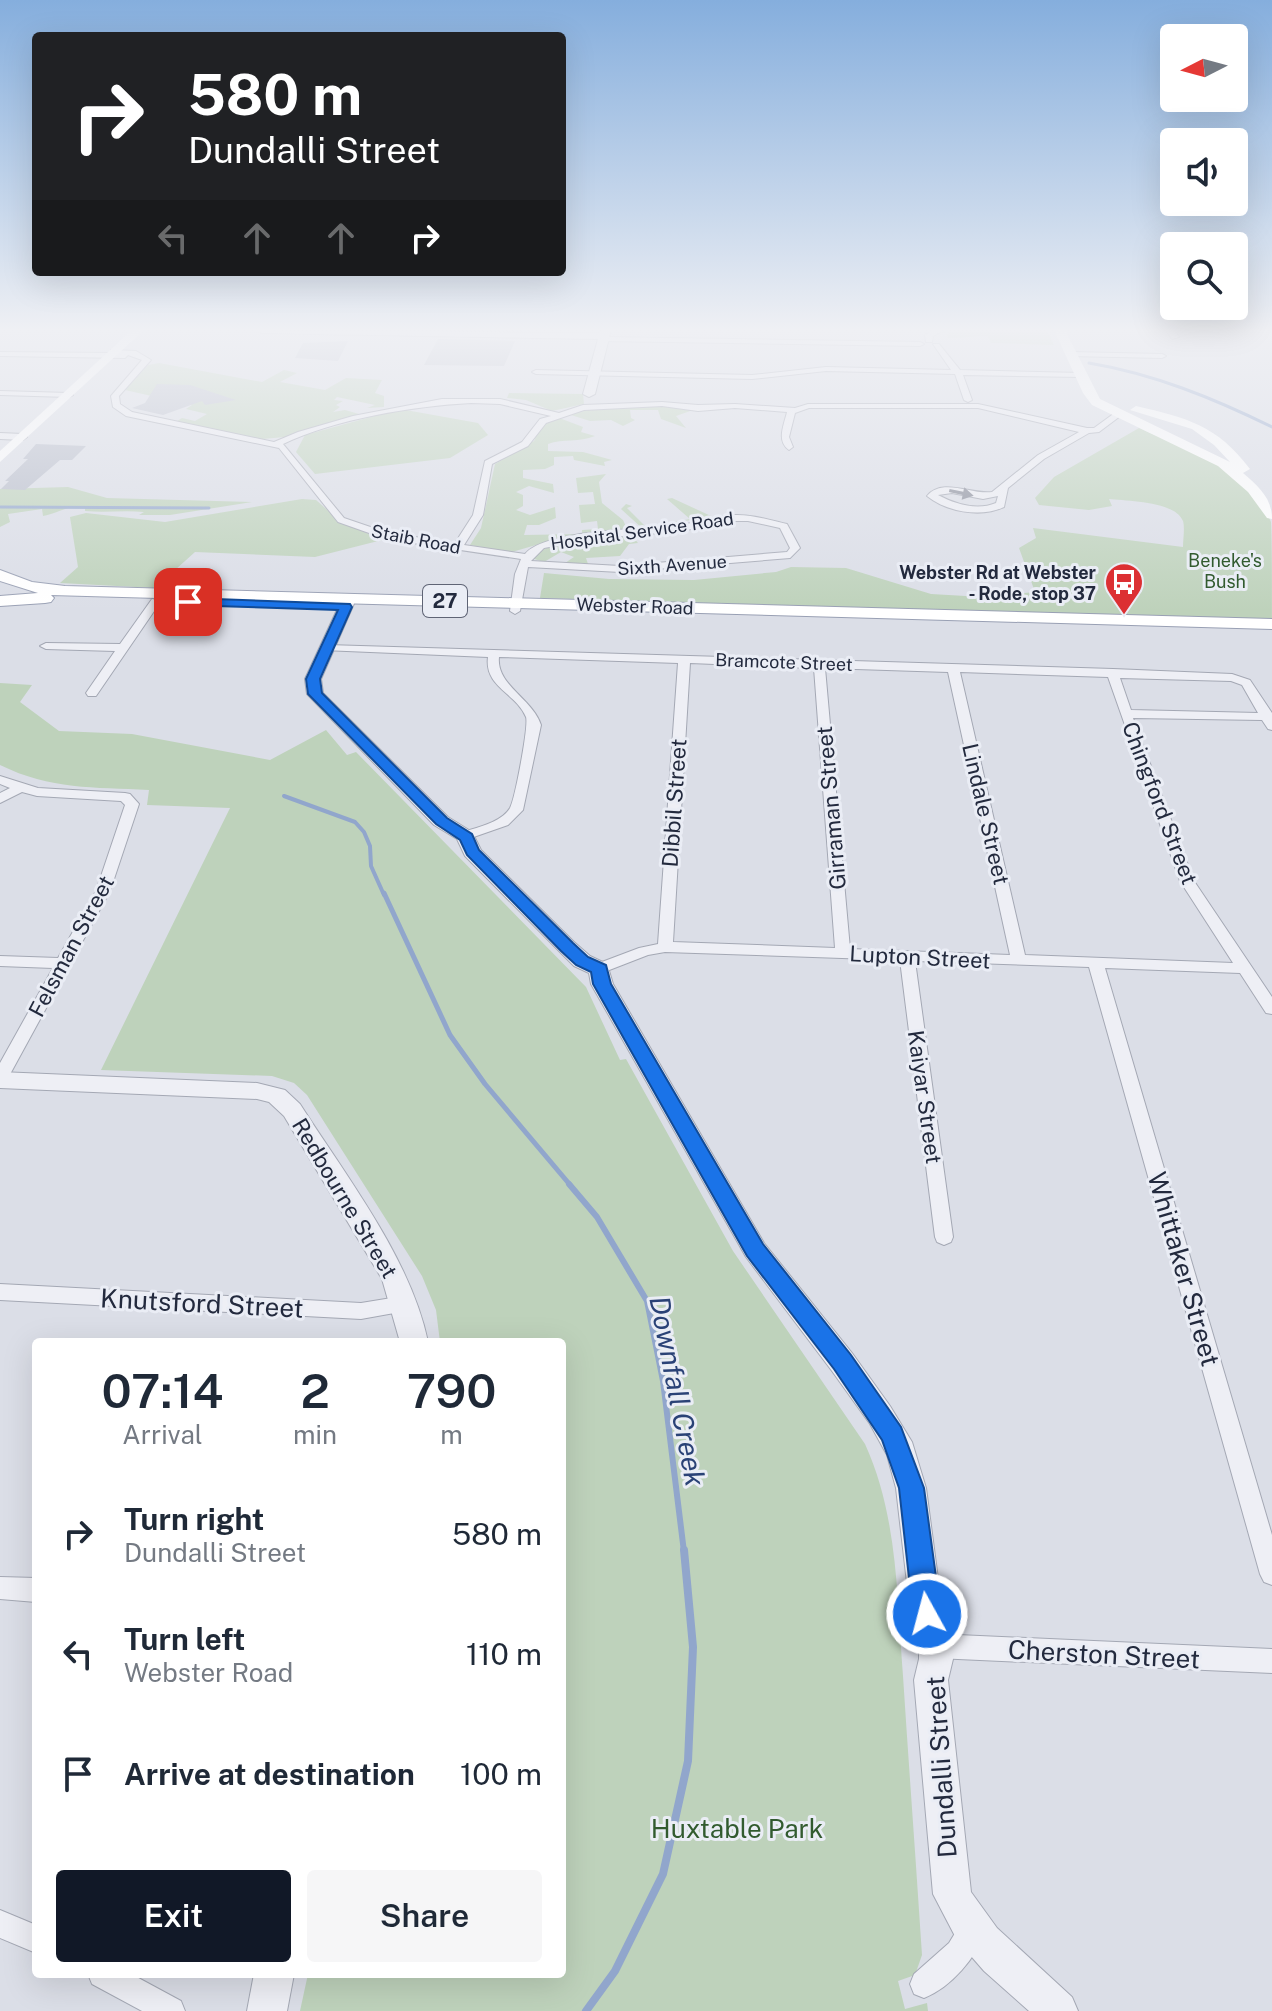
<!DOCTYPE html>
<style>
:root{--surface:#fff;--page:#f6f6f7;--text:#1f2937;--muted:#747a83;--accent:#111827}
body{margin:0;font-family:"Public Sans",sans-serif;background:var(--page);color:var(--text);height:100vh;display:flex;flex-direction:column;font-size:30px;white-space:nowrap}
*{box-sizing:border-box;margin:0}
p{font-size:26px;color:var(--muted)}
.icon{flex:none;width:44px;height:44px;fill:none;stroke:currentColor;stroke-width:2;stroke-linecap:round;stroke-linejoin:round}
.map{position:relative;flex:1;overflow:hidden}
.drawer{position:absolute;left:32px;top:1338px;width:534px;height:640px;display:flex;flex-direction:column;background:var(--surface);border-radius:8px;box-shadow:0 8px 32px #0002}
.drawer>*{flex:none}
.banner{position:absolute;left:32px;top:32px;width:534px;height:244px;border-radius:8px;box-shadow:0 8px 32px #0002;background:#202124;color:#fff;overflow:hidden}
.needle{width:52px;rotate:264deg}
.fabs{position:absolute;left:1160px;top:24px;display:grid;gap:16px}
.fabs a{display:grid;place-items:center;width:88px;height:88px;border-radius:8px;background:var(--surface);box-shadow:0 8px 32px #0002;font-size:40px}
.pin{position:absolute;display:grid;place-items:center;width:68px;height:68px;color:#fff;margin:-34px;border-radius:16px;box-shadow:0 4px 12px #0006}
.me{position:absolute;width:88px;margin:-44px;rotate:353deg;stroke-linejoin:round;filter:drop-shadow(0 0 6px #0008)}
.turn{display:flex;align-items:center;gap:28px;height:168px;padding:0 24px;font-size:36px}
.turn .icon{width:104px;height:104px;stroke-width:2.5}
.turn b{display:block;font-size:56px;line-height:68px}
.lanes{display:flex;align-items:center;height:76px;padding:0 24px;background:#0003;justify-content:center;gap:40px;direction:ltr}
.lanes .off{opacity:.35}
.eta{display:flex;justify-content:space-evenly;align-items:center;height:136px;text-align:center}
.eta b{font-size:48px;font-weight:600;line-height:56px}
.action{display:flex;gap:16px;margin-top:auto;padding:16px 24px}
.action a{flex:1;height:92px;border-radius:8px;background:var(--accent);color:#fff;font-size:32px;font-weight:600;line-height:92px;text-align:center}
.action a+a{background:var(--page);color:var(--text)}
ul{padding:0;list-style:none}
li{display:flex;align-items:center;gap:24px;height:120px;padding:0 24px}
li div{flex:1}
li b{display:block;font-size:30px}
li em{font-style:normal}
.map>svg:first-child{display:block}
.green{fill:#bed2bb}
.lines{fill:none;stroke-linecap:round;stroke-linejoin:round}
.stream-far4{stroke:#91a6cc;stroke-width:3}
.stream-far3{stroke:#91a6cc;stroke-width:4}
.stream-far2{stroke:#91a6cc;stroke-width:5}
.stream-far1{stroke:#91a6cc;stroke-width:6}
.stream{stroke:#91a6cc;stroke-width:8}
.building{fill:#b7bcca}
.minor-casing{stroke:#a4a8b4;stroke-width:2}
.tertiary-casing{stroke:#a4a8b4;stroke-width:2}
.primary-casing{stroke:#99a0b4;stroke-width:2}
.minor{fill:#eeeff5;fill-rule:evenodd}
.tertiary{fill:#eeeff5;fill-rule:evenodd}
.secondary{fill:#fff;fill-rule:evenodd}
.primary{fill:#fff;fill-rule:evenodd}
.oneway{fill:#888c9a}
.route{fill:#1a73e8;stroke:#114b97;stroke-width:2}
.labels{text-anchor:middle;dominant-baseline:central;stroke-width:6;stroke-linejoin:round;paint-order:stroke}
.far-street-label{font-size:18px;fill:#232a3e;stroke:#eaedf5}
.far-park-label{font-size:18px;fill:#325b2f;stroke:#eaedf5}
.far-poi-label{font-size:18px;font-weight:bold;fill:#232a3e;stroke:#eaedf5;text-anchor:end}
.shield{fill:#eaedf5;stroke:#5f6475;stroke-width:2}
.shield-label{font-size:20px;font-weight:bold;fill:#232a3e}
.street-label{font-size:22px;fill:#232a3e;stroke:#eaedf5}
.near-street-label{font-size:26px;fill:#232a3e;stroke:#eaedf5}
.near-park-label{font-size:26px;fill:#325b2f;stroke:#eaedf5}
.near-water-label{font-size:28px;font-style:italic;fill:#2a4276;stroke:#eaedf5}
</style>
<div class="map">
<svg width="1272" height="2011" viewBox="0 0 1272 2011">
<rect width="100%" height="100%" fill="#dbdee7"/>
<g class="green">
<polygon points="956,330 1042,330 1047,331 1054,345 991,343 988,336 948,338 947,334"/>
<polygon points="159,363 262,382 284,370 297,373 280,382 325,390 346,378 382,380 375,393 384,396 384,407 367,408 375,405 337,397 334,400 343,401 336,405 340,407 333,412 345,410 359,414 285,437 262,439 174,423 182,418 195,421 207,414 186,409 192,405 125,390 148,365"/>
<polygon points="509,393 583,394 584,404 552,411 526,400 507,398"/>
<polygon points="662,406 693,410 676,416 686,428 661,419 658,410 630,410 631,418 635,420 623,426 611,420 590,421 571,415 574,412 604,407"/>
<polygon points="400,409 478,423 488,435 450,458 315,474 296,452 305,435"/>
<path d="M553,419H562L583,427L581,432L595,436C579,443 563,438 548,444V451L583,452L612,460L604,462L605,466L574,460L573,456L554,457V465L545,469L523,470V478L553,484L554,493L529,486L516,492L523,495V506L516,510L530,515L555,507L556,518L539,525H527L524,535L582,534V530L598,529L597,521L581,523L579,505L595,504L593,492L578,493L576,478L606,474L599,482L602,503L623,520L628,531L560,538L512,552L470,545L481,528L495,464L534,441L539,429Z"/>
<path d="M1139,428C1186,449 1249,470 1271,522C1272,536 1272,600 1272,620L540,598L544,573L609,579L694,580L776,572L791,567L846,568L931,594L983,597L1035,592L1019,548L1036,538L1033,528L1183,547C1183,539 1185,528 1183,521C1175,501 1127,501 1109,499L1112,506L1089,510L1039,505L1035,498L1054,477Z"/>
<path d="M68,487L107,498L252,502L170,515H139L144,512C123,510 106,513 85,511V506C68,505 59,513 43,516L42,509L8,514L10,522L0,527V555V489Z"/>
<polygon points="672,498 711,516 643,529 621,509 626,504 632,506 627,508 646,527 690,519 667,499"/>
<polygon points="302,499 316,500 340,521 382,540 315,557 195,552 155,588 60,583 78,567 70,517 86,513 165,522"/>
<path d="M632,536L638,543L629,544L620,556L586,558L589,567L562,565L574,557L561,552L544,562L531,558C556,536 600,538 632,536Z"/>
<path d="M0,683L32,685L20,702L59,731L132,734L270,760L326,730L347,755L356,752L586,987L620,1060L626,1059L733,1251L865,1444C898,1516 897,1598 903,1676C909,1769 916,1862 922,1955L915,1975L898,1981L905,2009L927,2003L928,2011H300L308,1974H562V1342H440L436,1310L422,1276L307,1095L294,1083L272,1076L101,1070L230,808L147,805L149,790C93,787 51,790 0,765Z"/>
</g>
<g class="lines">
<g class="stream-far4">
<path d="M1089,363C1154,374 1213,398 1272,427"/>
<polyline points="0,507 209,508"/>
</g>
<polyline class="stream-far3" points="284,796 355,822 364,832 370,846 371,866 384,895"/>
<polyline class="stream-far2" points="384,893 450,1035 485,1084 571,1186"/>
<polyline class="stream-far1" points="569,1184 597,1217 647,1301 663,1381 684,1552"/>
<polyline class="stream" points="586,2011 615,1971 663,1874 688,1761 693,1647 684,1550"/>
</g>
<g class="building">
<polygon points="438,339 515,341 504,366 424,365"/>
<polygon points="348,341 338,361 295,358 303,343"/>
<polygon points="157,384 190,385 236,400 205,405 202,401 163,415 132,408 145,403"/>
<polygon points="36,444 86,446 72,460 60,460 25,490 1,489 9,481 5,481 28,459 23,459"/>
</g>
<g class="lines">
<g class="minor-casing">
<g id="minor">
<polygon points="934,330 944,330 933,336 932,342 926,342 925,335"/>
<polygon points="1166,330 1174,330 1179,337 1172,339"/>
<polygon points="604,337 920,342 924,344 920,346 601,341"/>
<polygon points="933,344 939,344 960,370 1082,373 1086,375 1082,377 963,375 972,400 968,402 964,400 955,374 826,371 752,379 536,374 532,372 536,370 752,375 826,367 951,370"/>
<path d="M111,350L136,351L151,360L119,396L120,404L132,412L274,442L298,432L353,416L442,399H500L559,413L583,405L662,402L698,405L735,404L795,408L808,404H978L1087,428H1094L1116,412L1123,414L1099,432L1089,433L1044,459L1008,488L1004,507C981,518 947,512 927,496C942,477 972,495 992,492L1038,455L1079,432L978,408H809L795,413L789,437L793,447L789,450C776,441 784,425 787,412L735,408L698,411L662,406L584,410L546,423L528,446L492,464L483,515L464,545L525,554C546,529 644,530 679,525C697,523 715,516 733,515C751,514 770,520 787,524L800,548L790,558L620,572L528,567L520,611L515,614L510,611L515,574L521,559L386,539L338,522L279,448L126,416L113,407L111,396L142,360L128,355L125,358L0,356V352L111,353ZM471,403L500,404L551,416L540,419L522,442L485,461L473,515L455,543L388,533L344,518L283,444C335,419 414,406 471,403ZM952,493L983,499L998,496L996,503C977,511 955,504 938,495ZM732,521H748L780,528L790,548L787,552L620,566L531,561L544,548L593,539L681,531Z"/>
<polygon points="1071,352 1162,354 1166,356 1162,358 1068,356"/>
<polygon points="0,391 69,393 73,395 69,397 0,395"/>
<polygon points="0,433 23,434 27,437 23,440 0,439"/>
<polygon points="152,599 161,601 96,696 88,696 86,693 115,651 46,649 40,646 46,643 120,644"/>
<path d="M327,645L1113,669L1232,674L1250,680L1272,713V730L1268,729L1262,720L1133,718L1194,881L1272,997V1014L1266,1013L1240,973L1105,968L1272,1535V1585L1264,1582L1260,1574L1089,967L915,961L953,1237L951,1242L944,1245L937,1242L935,1237L900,960L665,952L648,955L599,974L591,969L594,965L639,948L658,944L678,663L499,657C496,685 532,698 541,725L523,810L508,825L465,840L460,839L458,836L460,833C475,828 501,823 510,808C515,799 529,725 526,717C516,693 484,687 488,657L323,650V646ZM690,663L814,668L835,948L673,942ZM825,668L948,672L1010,955L850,949ZM960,672L1108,677L1180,881L1233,963L1025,955ZM1120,678L1231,681L1242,685L1258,713L1131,710Z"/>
<polygon points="0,776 38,788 125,793 130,794 139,804 110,891 8,1078 6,1082 0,1084 0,1063 53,968 0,966 0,956 58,958 96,891 125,805 121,801 37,796 22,792 0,803 0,793 10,788 0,784"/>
<polygon points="0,1284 361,1303 404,1296 411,1298 414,1304 411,1310 361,1319 0,1300"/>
<polygon points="0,1577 36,1578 36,1602 0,1599"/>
<polygon points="936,1634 1272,1649 1272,1673 936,1658 927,1655 924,1646 927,1637"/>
<polygon points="0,1910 36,1925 36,1953 0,1938"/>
<path d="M973,1916L983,1920L987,1930C975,1958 952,1987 924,1998L914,1994L910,1984L914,1974L949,1943L963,1920Z"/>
<polygon points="88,1974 131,1974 181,2001 185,2011 142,2011 92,1984"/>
</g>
</g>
<g class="tertiary-casing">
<g id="tertiary">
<polygon points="256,330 600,333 601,330 611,330 595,394 589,397 583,394 598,339 261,333"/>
<polygon points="349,595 356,599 321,679 323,693 448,817 472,832 481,850 574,942 590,956 607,964 613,984 764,1243 852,1353 890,1406 912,1442 926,1488 942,1609 953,1639 953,1659 948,1680 971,1892 997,1928 1072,1997 1078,2011 1029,2011 984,1971 957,1940 933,1894 914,1680 919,1659 919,1639 910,1609 896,1488 887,1455 870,1424 832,1371 746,1257 591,984 589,973 574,966 560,952 465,856 457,839 434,825 307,694 305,679 342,599"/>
<path d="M0,1072L257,1083L285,1090L300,1104C346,1176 411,1259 428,1342H400L382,1279L284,1116L269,1102L257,1099L0,1088Z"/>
<polygon points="254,1974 294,1974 287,2011 247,2011"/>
</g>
</g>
<g class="primary-casing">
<polygon id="primary" points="0,570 32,582 65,586 1272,619 1272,629 51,595 54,598 51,602 45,603 0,606 0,596 38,593 0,581"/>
</g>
<use href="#minor" class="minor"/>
<use href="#tertiary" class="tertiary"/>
<g class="secondary">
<polygon points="132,330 144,330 0,462 0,451"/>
<path d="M1054,330H1065L1100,399L1230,462L1214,445L1192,429L1130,410L1136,406C1187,418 1217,425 1250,469L1243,473C1259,487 1272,498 1272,519L1267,518L1248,492L1218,466L1092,405L1083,393Z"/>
</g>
<use href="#primary" class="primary"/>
</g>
<defs><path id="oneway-solid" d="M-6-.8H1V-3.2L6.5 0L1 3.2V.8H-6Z" transform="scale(2)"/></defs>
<use class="oneway" href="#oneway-solid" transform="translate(961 493) rotate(12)"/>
<linearGradient id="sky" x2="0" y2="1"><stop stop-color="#85aedd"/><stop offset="0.54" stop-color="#eff0f4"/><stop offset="1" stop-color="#eff0f4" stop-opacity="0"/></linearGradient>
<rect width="1272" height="611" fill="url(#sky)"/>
<polygon class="route" points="188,598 350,604 352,607 320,679 322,693 447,818 472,834 479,850 573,943 588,957 606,965 611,984 763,1244 851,1355 901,1427 924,1488 941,1614 937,1623 927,1627 917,1623 913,1614 899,1488 882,1440 834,1369 747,1256 593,984 591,972 576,965 561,951 467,855 460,840 436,824 308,694 306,679 338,610 183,605 182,602"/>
<defs>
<g id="bus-pin" transform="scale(2)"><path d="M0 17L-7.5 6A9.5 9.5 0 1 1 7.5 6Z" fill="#dc3033" stroke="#eaedf5"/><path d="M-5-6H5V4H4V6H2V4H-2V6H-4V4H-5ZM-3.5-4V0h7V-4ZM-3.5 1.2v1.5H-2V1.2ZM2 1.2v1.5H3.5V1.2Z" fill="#fff"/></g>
</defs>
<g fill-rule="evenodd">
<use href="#bus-pin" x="1124" y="582"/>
</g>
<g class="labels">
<g class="far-street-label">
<text transform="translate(642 531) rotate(-8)">Hospital Service Road</text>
<text transform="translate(416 539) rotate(11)">Staib Road</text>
<text transform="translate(672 565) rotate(-4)">Sixth Avenue</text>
<text transform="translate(635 606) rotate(2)">Webster Road</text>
<text transform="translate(784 662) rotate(2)">Bramcote Street</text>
</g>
<g class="far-park-label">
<text x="1225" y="560">Beneke's<tspan x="1225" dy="21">Bush</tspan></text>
</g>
<g class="far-poi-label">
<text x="1096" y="572">Webster Rd at Webster<tspan x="1096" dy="21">- Rode, stop 37</tspan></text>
</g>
<rect class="shield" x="423" y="585" width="44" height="32" rx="6"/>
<g class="shield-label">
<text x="445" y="601">27</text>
</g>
<g class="street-label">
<text transform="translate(674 803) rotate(-86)">Dibbil Street</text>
<text transform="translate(1160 803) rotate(69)">Chingford Street</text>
<text transform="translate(831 808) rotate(-95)">Girraman Street</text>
<text transform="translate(986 814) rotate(77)">Lindale Street</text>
<text transform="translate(71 946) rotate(-62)">Felsman Street</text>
<text transform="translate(920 957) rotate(3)">Lupton Street</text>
<text transform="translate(925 1097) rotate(82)">Kaiyar Street</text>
<text transform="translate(345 1198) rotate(59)">Redbourne Street</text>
</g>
<g class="near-street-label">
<text transform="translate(1184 1269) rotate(74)">Whittaker Street</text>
<text transform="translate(202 1303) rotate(3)">Knutsford Street</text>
<text transform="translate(1104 1654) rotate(3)">Cherston Street</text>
<text transform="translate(941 1767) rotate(-94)">Dundalli Street</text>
</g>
<g class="near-park-label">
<text x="737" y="1828">Huxtable Park</text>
</g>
<g class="near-water-label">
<text transform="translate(678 1391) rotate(79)">Downfall Creek</text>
</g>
</g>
</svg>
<div class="fabs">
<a><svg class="needle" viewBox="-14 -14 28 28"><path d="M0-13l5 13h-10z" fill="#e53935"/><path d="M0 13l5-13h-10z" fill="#747a83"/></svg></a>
<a><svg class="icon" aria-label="sound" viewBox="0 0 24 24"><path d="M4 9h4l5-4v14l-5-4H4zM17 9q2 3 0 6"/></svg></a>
<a><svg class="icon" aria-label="search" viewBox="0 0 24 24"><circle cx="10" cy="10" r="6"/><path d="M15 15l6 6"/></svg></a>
</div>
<div class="pin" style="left:188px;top:602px;background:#d93025"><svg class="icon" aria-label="arrive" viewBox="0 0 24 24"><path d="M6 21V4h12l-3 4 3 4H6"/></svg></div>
<svg class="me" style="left:927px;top:1614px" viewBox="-20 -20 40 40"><circle r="17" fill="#1a73e8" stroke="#fff" stroke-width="3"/><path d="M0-11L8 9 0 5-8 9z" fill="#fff"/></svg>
<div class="banner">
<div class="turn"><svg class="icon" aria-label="right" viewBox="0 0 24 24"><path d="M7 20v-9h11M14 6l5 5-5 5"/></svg><div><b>580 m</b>Dundalli Street</div></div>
<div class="lanes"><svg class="icon off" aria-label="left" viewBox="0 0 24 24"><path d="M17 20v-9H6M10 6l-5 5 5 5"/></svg><svg class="icon off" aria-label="ahead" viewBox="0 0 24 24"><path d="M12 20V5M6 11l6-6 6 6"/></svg><svg class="icon off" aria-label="ahead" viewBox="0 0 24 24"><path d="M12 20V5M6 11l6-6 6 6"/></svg><svg class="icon" aria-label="right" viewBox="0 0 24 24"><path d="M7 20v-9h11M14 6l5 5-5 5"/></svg></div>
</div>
<section class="drawer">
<div class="eta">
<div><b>07:14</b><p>Arrival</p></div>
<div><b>2</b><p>min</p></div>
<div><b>790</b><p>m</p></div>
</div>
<ul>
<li><svg class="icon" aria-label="right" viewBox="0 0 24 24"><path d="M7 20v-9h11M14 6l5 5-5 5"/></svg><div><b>Turn right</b><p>Dundalli Street</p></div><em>580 m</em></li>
<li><svg class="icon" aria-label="left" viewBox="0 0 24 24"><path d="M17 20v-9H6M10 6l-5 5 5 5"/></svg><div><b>Turn left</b><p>Webster Road</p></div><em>110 m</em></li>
<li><svg class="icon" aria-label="arrive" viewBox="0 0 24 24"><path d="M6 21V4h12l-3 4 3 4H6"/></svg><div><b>Arrive at destination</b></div><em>100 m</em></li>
</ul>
<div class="action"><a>Exit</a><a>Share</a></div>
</section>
</div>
